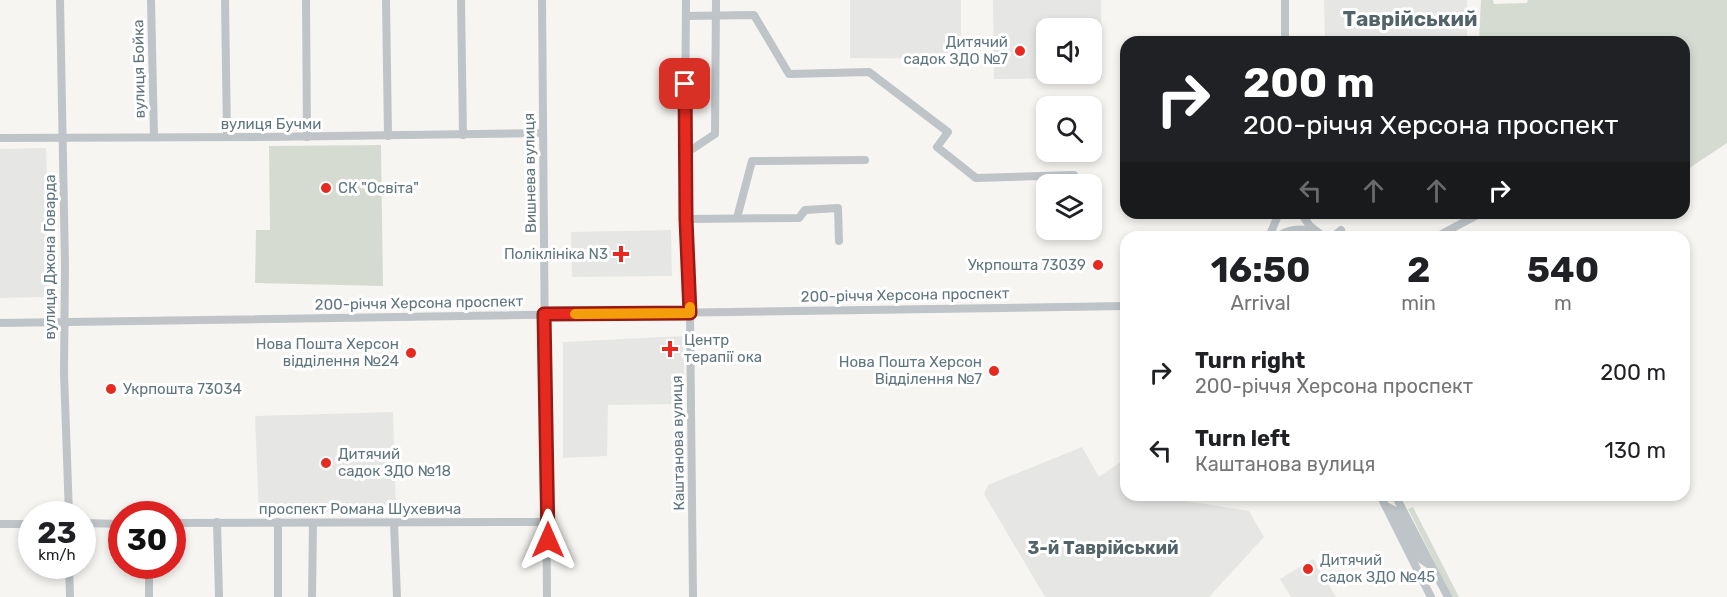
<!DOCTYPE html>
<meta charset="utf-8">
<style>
:root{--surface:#fff;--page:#f6f6f6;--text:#202124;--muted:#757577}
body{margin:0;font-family:Rubik,sans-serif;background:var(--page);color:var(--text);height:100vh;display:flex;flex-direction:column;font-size:22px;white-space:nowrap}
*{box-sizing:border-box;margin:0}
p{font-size:20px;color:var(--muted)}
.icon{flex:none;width:33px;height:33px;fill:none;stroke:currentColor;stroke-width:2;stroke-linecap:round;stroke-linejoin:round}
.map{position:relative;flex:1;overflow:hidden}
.drawer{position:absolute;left:1120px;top:231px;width:570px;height:270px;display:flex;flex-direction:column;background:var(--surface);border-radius:18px;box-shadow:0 3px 9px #0003}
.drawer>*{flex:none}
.banner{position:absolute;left:1120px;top:36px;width:570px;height:183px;border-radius:18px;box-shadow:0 3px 9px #0003;background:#202124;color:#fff;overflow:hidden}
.controls{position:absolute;left:1036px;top:18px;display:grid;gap:12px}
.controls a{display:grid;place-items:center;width:66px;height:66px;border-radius:12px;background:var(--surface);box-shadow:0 3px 9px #0003;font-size:30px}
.speed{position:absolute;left:18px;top:501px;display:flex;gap:12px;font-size:30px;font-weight:700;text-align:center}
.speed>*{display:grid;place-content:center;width:78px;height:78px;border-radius:50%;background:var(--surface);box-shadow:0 3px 9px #0003;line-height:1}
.speed small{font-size:15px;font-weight:400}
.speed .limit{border:9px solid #d22;background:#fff;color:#111}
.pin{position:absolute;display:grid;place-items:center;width:51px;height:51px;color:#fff;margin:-26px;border-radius:12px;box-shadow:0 3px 9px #0006}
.me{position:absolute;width:66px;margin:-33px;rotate:0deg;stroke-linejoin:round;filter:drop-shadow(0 0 4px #0008)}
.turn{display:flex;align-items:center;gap:21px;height:126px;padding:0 24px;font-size:27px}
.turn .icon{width:78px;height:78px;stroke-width:2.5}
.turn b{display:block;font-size:42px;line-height:51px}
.lanes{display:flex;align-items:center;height:57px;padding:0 24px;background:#0003;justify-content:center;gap:30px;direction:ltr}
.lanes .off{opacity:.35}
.eta{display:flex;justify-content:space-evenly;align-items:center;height:102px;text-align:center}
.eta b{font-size:36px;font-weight:700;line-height:42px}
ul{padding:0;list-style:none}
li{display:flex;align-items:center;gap:18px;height:78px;padding:0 24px}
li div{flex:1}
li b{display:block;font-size:22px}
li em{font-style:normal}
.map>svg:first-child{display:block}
.built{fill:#e6e7e5;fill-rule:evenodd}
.green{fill:#d6dbd1}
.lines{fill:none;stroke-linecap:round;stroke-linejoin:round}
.minor{stroke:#bec4c7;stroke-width:8}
.route-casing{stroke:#961b15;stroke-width:15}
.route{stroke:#e72a20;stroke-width:10}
.slow{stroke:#f59e0b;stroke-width:10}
.poi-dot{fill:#e72a20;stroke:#fff;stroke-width:2}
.labels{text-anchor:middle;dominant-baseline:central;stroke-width:6;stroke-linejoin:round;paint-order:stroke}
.poi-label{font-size:15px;fill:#60767e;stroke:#fff;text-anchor:end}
.street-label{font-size:15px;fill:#60767e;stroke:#fff}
.quarter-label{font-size:18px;font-weight:bold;fill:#526369;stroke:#fff}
.district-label{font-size:21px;font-weight:bold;fill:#526369;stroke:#fff}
</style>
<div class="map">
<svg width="1727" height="597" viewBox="0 0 1727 597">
<rect width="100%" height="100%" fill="#f6f5f2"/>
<g class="built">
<polygon points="850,0 961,0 961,59 850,58"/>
<path d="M993,0H1101L1102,78L994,79ZM1092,28V74H1047V28Z"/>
<polygon points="1324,0 1467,0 1467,42 1325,42"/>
<polygon points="46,148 51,282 43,297 0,298 0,149"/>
<polygon points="671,230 672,276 572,277 571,232"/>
<polygon points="683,336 685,404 608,405 607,456 563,458 563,342"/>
<polygon points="393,412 396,510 259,515 255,416"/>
<polygon points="1082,447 1099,477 1126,458 1126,495 1149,495 1249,511 1264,537 1209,597 1045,597 984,494 988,485"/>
<polygon points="1313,559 1336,597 1291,597 1280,579"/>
</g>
<g class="green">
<polygon points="1481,0 1493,0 1494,4 1527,3 1528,0 1727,0 1727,143 1685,171 1684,42 1479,42"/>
<polygon points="381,145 383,286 255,283 256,230 270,230 269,146"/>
<polygon points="1413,507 1459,597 1452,597 1408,509"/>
</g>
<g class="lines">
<g class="minor">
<polyline points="60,0 65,265 64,373 69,514"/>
<polyline points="151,0 154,137"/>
<polyline points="225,0 227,137"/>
<polyline points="306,0 307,137"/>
<polyline points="386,0 388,136"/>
<polyline points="461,0 463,135"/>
<polyline points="542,0 547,597"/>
<polyline points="686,0 685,129 690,313 693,597"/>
<polyline points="1285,0 1285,42"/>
<polyline points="686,16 754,15 789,74 869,72 948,132 937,147 976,178 1074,175"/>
<polyline points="0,138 265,137 543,133"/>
<polyline points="685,154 715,134 716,0"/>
<polyline points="1301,213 1309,225 1324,237 1335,235 1341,230"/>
<polyline points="737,218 752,161 865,160"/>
<polyline points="686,219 799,218 805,210 838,208 839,241"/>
<polyline points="1269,237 1279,213"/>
<path d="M1277,237C1288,229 1302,227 1315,233"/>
<polyline points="1436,237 1481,213"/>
<polyline points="0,323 1126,306"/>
<polyline points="1380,495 1431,597"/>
<polyline points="1395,495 1448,597"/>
<polyline points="1386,506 1396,511 1419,558 1431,566"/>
<polyline points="217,522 219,597"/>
<polyline points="278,522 278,597"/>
<polyline points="82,523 122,524"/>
<polyline points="172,523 548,522"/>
<polyline points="394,523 397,597"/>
<polyline points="0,524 32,524"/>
<polyline points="69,566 70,597"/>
<polyline points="149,566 149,597"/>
<polyline points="312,597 313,523"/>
</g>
</g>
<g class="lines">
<g class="route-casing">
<polyline id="route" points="548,540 544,314 690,313 686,219 685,84"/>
</g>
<use href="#route" class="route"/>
<polyline class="slow" points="575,314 690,313 690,307"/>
</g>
<g class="poi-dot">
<circle cx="1020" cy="51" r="6"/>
<circle cx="326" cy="188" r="6"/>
<path d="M618 245h6v6h6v6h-6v6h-6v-6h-6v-6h6z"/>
<circle cx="1098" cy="265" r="6"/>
<path d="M667 340h6v6h6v6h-6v6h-6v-6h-6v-6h6z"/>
<circle cx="411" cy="353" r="6"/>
<circle cx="994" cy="371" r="6"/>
<circle cx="111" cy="389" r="6"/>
<circle cx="326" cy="463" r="6"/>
<circle cx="1308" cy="569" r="6"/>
</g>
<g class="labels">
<g class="poi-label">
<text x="1008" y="42">Дитячий<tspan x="1008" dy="17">садок ЗДО №7</tspan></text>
<text x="338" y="188" text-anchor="start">СК "Освіта"</text>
<text x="608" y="254">Поліклініка N3</text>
<text x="1086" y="265">Укрпошта 73039</text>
<text x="684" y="340" text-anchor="start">Центр<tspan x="684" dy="17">терапії ока</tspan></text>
<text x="399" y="344">Нова Пошта Херсон<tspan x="399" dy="17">відділення №24</tspan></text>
<text x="982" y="362">Нова Пошта Херсон<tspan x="982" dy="17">Відділення №7</tspan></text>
<text x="123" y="389" text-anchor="start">Укрпошта 73034</text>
<text x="338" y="454" text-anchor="start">Дитячий<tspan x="338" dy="17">садок ЗДО №18</tspan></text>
<text x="1320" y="560" text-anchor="start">Дитячий<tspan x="1320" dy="17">садок ЗДО №45</tspan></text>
</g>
<g class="street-label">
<text transform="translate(139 69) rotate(-91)">вулиця Бойка</text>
<text x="271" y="124">вулиця Бучми</text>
<text transform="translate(530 173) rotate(-91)">Вишнева вулиця</text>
<text transform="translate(50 257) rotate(-90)">вулиця Джона Говарда</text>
<text transform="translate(905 295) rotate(-1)">200-річчя Херсона проспект</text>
<text transform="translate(419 303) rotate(-1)">200-річчя Херсона проспект</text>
<text transform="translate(678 443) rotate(-91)">Каштанова вулиця</text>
<text x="360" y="509">проспект Романа Шухевича</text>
</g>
<g class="quarter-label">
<text x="1103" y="548">3-й Таврійський</text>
</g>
<g class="district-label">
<text x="1410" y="18">Таврійський</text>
</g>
</g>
</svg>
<div class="controls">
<a><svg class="icon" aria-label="sound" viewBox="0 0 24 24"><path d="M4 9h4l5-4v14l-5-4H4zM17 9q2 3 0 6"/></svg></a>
<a><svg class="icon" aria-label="search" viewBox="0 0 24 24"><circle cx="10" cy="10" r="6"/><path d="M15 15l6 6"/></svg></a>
<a><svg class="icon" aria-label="layers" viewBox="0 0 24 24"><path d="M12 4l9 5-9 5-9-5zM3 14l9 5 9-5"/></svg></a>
</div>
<div class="speed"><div>23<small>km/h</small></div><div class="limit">30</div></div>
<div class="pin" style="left:685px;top:84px;background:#d93025"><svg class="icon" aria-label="arrive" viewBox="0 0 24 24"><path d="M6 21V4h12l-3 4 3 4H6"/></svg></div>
<svg class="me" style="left:548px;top:540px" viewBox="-20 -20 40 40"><path d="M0-17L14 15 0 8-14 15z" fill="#e72a20" stroke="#fff" stroke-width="4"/></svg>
<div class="banner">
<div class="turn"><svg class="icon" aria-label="right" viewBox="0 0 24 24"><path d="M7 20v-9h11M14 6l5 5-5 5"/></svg><div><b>200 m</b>200-річчя Херсона проспект</div></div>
<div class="lanes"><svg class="icon off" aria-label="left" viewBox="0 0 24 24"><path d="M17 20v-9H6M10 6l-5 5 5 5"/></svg><svg class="icon off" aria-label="ahead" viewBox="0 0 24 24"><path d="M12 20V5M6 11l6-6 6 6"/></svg><svg class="icon off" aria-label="ahead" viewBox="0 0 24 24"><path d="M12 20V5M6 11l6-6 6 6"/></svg><svg class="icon" aria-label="right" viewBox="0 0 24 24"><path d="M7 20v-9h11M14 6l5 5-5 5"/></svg></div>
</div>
<section class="drawer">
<div class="eta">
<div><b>16:50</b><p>Arrival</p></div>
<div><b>2</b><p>min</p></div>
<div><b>540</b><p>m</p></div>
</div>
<ul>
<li><svg class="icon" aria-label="right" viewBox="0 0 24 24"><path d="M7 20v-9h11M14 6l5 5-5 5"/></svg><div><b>Turn right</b><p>200-річчя Херсона проспект</p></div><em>200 m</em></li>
<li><svg class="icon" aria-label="left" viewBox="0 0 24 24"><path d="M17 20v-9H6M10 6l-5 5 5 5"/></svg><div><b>Turn left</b><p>Каштанова вулиця</p></div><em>130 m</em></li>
</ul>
</section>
</div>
